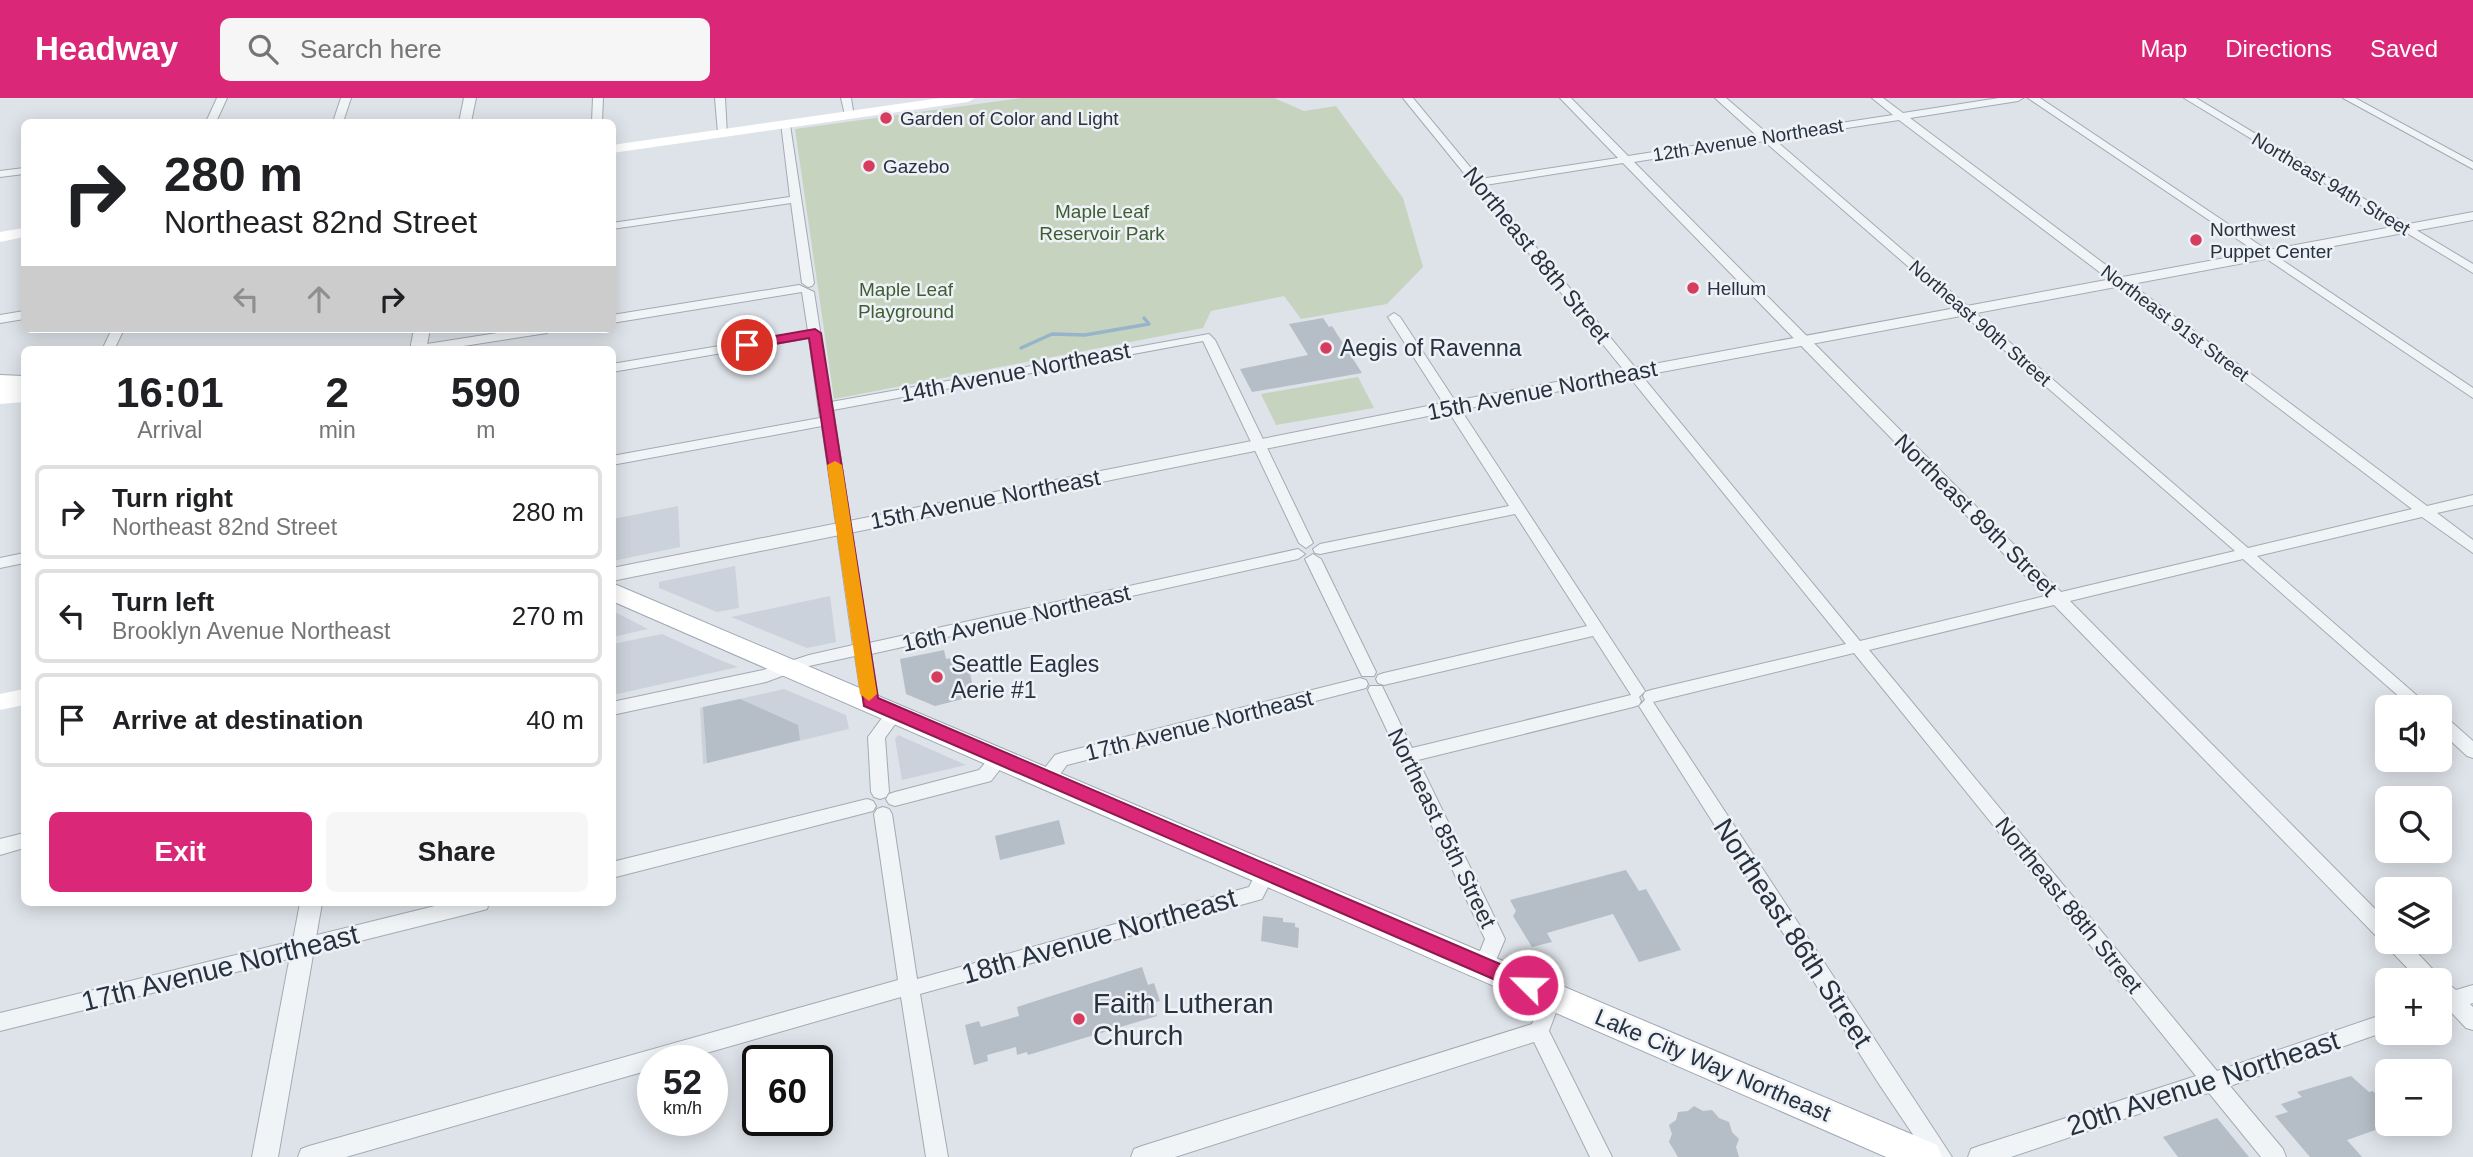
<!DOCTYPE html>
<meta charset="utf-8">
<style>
:root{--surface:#fff;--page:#f6f6f6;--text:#202124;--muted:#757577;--line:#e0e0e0;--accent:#db2777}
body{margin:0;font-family:Arial,sans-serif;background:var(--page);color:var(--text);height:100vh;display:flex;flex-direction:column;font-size:26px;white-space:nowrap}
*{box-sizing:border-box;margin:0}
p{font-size:23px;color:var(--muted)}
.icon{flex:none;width:38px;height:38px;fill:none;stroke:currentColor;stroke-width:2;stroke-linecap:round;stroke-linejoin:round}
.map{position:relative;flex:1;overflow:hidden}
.side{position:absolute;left:21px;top:248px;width:595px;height:560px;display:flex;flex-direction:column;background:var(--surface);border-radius:10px;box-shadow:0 4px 18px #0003}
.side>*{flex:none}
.hud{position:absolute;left:21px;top:21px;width:595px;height:214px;border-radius:10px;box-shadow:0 4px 18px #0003;background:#fff;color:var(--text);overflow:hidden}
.tools{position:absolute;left:2375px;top:597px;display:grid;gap:14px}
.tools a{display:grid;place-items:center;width:77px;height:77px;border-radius:10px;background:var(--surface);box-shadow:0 4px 18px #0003;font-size:35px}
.speed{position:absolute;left:637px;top:947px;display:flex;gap:14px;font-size:35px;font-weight:700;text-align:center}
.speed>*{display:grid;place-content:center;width:91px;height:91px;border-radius:50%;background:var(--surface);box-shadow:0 4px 18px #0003;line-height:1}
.speed small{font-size:18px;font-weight:400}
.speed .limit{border:4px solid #111;border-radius:10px;background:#fff;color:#111}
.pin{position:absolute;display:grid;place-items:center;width:60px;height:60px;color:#fff;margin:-30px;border:4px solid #fff;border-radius:50%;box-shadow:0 2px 7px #0007}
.me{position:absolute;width:77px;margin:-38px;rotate:293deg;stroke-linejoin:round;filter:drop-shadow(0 0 5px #0008)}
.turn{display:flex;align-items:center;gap:24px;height:147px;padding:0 28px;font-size:32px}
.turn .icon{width:91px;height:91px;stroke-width:2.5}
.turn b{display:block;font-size:49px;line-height:60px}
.lanes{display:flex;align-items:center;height:66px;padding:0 28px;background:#0003;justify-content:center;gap:35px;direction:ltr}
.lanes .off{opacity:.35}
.eta{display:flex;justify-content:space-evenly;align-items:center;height:119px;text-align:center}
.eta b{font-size:42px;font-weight:800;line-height:49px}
.action{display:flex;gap:14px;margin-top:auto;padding:14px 28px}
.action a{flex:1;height:80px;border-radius:10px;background:var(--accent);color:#fff;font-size:28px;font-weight:800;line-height:80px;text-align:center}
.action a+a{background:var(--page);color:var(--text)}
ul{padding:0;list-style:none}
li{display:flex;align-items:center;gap:21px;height:94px;margin:0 14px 10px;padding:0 14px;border:4px solid var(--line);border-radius:10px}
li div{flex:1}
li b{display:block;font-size:26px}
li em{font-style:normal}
header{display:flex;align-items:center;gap:42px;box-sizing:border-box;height:98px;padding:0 35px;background:var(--accent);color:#fff}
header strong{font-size:33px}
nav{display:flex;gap:38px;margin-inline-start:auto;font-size:24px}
.search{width:490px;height:63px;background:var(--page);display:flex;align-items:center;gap:18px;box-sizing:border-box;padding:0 24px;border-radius:10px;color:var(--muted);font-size:26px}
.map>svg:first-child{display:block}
.built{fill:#ccd2db}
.green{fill:#c6d3bf}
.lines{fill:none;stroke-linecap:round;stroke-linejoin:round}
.stream{stroke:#97b4cb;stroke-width:3.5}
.building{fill:#b5bdc6}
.minor-casing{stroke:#a3aab3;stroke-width:2}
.tertiary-casing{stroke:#a3aab3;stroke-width:2}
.primary-casing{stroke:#9da8b5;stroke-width:2}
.motorway-casing{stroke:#8592a0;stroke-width:2}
.minor{fill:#f1f4f7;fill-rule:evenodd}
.tertiary{fill:#f1f4f7;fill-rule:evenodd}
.secondary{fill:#fff;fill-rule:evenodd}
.primary{fill:#fff;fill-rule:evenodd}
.motorway{fill:#fff;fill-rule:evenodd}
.route{fill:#db2777;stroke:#8e194d;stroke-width:2}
.slow{fill:#f59e0b}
.poi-dot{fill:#d53c5e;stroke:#eef2f6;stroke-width:2.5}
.labels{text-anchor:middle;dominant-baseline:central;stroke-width:5;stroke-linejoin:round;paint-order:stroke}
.far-poi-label{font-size:19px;fill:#273241;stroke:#eef2f6;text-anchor:start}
.far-street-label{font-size:19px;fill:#273241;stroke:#eef2f6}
.far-park-label{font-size:19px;fill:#3e5d33;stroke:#eef2f6}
.street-label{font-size:23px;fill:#273241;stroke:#eef2f6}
.poi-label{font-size:23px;fill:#273241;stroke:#eef2f6;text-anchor:start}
.near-street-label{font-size:28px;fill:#273241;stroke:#eef2f6}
.near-poi-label{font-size:28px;fill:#273241;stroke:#eef2f6;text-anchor:start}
</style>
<header>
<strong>Headway</strong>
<div class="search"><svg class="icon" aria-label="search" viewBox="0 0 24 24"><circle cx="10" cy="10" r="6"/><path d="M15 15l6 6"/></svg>Search here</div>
<nav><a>Map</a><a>Directions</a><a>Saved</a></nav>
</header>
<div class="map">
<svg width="2473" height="1059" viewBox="0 0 2473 1059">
<rect width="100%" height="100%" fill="#dee3e9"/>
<g class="built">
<polygon points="678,408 680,449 613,463 613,421"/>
<polygon points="735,468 739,510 717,514 659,490 659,484"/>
<polygon points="830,498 836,544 807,550 731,519"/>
<polygon points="612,513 613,513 648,531 613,539"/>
<polygon points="662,536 715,560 738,569 613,597 613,546"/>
<polygon points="784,591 846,617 849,631 703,666 700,610"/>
<polygon points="898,637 966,667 902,682 895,641"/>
</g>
<g class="green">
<polygon points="1021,0 1274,0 1304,13 1336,8 1403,100 1423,169 1387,206 1301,221 1284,198 1211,213 1203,230 834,301 795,31"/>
<polygon points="1358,279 1374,310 1276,327 1261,296"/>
</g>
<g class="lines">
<polyline class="stream" points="1021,250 1052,236 1085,237 1149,226 1144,220"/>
</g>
<g class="building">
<polygon points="1323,220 1329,229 1332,228 1362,275 1252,294 1240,271 1308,257 1289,226"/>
<polygon points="944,552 946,561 966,557 975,598 935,608 906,596 900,561"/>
<polygon points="740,601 798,627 800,642 707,665 703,609"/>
<polygon points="1059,722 1065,746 1000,762 995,738"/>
<polygon points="1626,772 1639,793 1646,791 1681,852 1639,864 1613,816 1547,835 1552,844 1532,849 1513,818 1516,813 1510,802"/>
<polygon points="1263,818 1283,820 1283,824 1295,825 1295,829 1299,830 1298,850 1261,843"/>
<polygon points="1142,869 1148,887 1154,885 1160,903 1153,905 1157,918 1028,957 1027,954 1017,957 1016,949 987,957 988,963 974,967 965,927 979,923 981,929 1019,918 1017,909"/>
<polygon points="2351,978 2369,994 2373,993 2387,1008 2387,1028 2347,1042 2362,1059 2310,1059 2275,1018 2288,1014 2281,1006 2302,999 2297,994"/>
<polygon points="1694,1008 1703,1013 1712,1012 1719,1020 1729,1024 1732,1034 1739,1041 1736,1049 1739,1059 1678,1059 1669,1044 1672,1036 1669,1027 1676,1022 1678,1014 1688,1013"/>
<polygon points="2217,1020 2249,1059 2178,1059 2163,1039"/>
</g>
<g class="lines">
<g class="minor-casing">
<g id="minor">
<polygon points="217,0 227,0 216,24 206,24"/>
<polygon points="341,0 351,0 343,24 333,24"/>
<polygon points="593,0 603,0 602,24 592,24"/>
<polygon points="715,0 725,0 727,37 718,35"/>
<polygon points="841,0 851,0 854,19 845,17"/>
<path d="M1403,0H1413L1480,81L1618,60L1560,0H1571L1628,58L1757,38L1715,0H1726L1768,36L1893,17L1872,0H1883L1903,15L1999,0H2023L2018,3L1910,20L2427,408L2473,397V407L2437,415L2473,442V455L2422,419L2257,458L2430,609H2411L2243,461L2070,503L2387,823V844H2407L2441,880L2456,892L2473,887V905L2470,906L2473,909V932L2466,930L2449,912L2440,915V882H2419L2388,850L2385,844L2380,842L2054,507L1869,552L2217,973L2387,915V933L2230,988L2283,1051L2286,1059H2261L2209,995L2186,1000L2011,1059H1968L1971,1051L1979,1048L2196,978L1854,555L1653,604L1952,1059H1928L1877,983L1639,608L1645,602L1643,598L1645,594L1651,592L1846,546ZM1899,22L2412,411L2248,450L1774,41ZM1764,43L2235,453L2061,494L1634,64ZM1623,65L2045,498L1860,543L1485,87Z"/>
<polygon points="2028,0 2040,0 2473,290 2473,300"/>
<polygon points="2184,0 2196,0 2473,166 2473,175"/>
<polygon points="2343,0 2355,0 2473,64 2473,71"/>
<polygon points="781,25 790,27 814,185 812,188 808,189 802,185 791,105 612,131 612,125 790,99"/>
<polygon points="24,70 24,76 0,79 0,73"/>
<polygon points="799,187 814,194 831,304 1209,236 1215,242 1313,445 1306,450 1299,445 1203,243 833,312 869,545 1298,451 1305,456 1298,461 871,556 878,604 876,608 864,608 862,604 855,558 809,568 766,584 612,617 612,604 763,572 809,557 853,547 822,328 612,367 612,358 820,320 809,240 612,274 612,266 808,233 802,194 612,225 612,217"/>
<polygon points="24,213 24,221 0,225 0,217"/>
<polygon points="1394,215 1400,219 1645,593 1639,599 1641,603 1639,607 1633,609 1418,662 1505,841 1491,874 1484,877 1477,874 1474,868 1485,841 1368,592 1370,588 1382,588 1412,650 1631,597 1593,538 1384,587 1378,585 1376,581 1378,577 1384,575 1587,528 1515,416 1320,456 1315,455 1313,451 1320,446 1509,408 1388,219"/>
<polygon points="112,231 124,231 114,252 102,252"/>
<polygon points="523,231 553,231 547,235 438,252 408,252 414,248"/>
<polygon points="24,455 24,465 0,470 0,460"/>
<polygon points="1313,456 1321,461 1376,574 1374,578 1362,578 1360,574 1305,461"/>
<path d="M1360,580L1366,582L1368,586L1366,590L1067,667C1059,677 1053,689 1040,685L1037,680L1055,657L1061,655Z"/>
<polygon points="896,608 902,609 904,614 885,640 889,694 886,699 880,701 874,699 871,694 868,639 890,609"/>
<polygon points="2440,617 2446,619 2473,643 2473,660 2467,658 2440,633"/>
<polygon points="1000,653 1006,655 1009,660 991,683 895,708 889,706 886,701 889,696 895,694 979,672 994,655"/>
<polygon points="867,701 873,703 876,708 873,713 612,780 612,764"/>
<polygon points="883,709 889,711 892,716 917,881 1249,789 1259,769 1266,767 1273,769 1275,775 1262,801 1255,803 920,896 948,1059 926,1059 901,899 682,962 653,962 653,971 346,1059 298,1059 301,1051 309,1048 898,882 874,716 877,711"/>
<polygon points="24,735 24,750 0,757 0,741"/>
<polygon points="447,805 489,805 487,811 480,813 0,933 0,915"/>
<polygon points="1552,889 1559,892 1562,898 1549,933 1612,1059 1590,1059 1534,944 1175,1059 1131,1059 1134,1051 1142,1048 1532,926 1545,892"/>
</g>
</g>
<g class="tertiary-casing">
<g id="tertiary">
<polygon points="464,0 476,0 471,24 459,24"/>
<polygon points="2473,114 2473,122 1443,315 612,483 612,470 1443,305"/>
<polygon points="414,231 430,231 426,252 410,252"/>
<polygon points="300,805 322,805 278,1059 252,1059"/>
</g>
</g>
<g class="primary-casing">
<g id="primary">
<polygon points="0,277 24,278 24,290 0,287"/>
<polygon points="612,485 1937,1047 1942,1059 1886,1059 612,503"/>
</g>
</g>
<g class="motorway-casing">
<polygon id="motorway" points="0,285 24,287 24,301 0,299"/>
</g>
<use href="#minor" class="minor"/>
<use href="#tertiary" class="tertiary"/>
<g class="secondary">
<polygon points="940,0 975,0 968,4 612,55 612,47"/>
<polygon points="24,130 24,139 0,144 0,134"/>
<polygon points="24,294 24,304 0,306 0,296"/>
<polygon points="24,591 24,607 0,612 0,596"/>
</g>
<use href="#primary" class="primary"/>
<use href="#motorway" class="motorway"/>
</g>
<polygon class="route" points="815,231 821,235 878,600 1535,881 1538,887 1535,893 1528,896 1521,893 864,608 809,240 747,251 740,247 747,243"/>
<polygon class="slow" points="835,363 842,367 877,596 869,603 860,596 827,367"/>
<g class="poi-dot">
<circle cx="886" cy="20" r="7"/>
<circle cx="869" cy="68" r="7"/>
<circle cx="2196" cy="142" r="7"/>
<circle cx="1693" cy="190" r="7"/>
<circle cx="1326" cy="250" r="7"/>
<circle cx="937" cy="579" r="7"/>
<circle cx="1079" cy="921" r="7"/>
</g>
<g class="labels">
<g class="far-poi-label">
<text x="900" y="20">Garden of Color and Light</text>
<text x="883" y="68">Gazebo</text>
<text x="2210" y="131">Northwest<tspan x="2210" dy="22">Puppet Center</tspan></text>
<text x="1707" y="190">Hellum</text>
</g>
<g class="far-street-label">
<text transform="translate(1748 42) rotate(-9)">12th Avenue Northeast</text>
<text transform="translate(2331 86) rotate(31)">Northeast 94th Street</text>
<text transform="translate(1980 225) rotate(41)">Northeast 90th Street</text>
<text transform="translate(2175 225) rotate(37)">Northeast 91st Street</text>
</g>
<g class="far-park-label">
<text x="1102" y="113">Maple Leaf<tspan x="1102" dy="22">Reservoir Park</tspan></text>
<text x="906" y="191">Maple Leaf<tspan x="906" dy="22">Playground</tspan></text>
</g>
<g class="street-label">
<text transform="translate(1537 157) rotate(51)">Northeast 88th Street</text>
<text transform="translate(1015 274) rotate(-11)">14th Avenue Northeast</text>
<text transform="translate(1542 292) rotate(-11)">15th Avenue Northeast</text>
<text transform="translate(985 401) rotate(-11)">15th Avenue Northeast</text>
<text transform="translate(1976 417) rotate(45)">Northeast 89th Street</text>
<text transform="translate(1016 520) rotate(-13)">16th Avenue Northeast</text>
<text transform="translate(1199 627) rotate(-14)">17th Avenue Northeast</text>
<text transform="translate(1442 730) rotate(64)">Northeast 85th Street</text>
<text transform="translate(2069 807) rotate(51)">Northeast 88th Street</text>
<text transform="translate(1713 967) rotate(23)">Lake City Way Northeast</text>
</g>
<g class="poi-label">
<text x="1340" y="250">Aegis of Ravenna</text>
<text x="951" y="566">Seattle Eagles<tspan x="951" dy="26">Aerie #1</tspan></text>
</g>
<g class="near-street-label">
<text transform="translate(1793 835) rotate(57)">Northeast 86th Street</text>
<text transform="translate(1099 838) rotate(-16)">18th Avenue Northeast</text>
<text transform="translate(220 870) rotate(-14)">17th Avenue Northeast</text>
<text transform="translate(2203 985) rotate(-18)">20th Avenue Northeast</text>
</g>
<g class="near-poi-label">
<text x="1093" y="905">Faith Lutheran<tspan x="1093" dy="32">Church</tspan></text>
</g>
</g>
</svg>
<div class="tools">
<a><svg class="icon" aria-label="sound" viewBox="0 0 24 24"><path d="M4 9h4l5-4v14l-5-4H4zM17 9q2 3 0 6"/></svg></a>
<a><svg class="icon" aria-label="search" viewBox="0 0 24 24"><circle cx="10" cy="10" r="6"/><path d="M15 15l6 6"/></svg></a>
<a><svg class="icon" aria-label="layers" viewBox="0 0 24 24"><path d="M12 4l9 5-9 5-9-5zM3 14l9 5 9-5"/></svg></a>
<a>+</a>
<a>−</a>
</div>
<div class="speed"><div>52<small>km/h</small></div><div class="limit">60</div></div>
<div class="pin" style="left:747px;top:247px;background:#d93025"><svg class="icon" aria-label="arrive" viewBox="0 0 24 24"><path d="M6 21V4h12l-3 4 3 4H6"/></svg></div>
<svg class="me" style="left:1528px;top:887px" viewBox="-20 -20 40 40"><circle r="17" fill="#db2777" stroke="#fff" stroke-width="3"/><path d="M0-11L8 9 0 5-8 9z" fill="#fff"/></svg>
<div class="hud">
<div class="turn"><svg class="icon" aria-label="right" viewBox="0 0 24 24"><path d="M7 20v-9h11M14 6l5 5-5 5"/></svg><div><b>280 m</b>Northeast 82nd Street</div></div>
<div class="lanes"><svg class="icon off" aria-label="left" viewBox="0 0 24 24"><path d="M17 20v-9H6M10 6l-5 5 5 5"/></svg><svg class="icon off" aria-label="ahead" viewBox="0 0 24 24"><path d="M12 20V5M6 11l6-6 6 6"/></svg><svg class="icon" aria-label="right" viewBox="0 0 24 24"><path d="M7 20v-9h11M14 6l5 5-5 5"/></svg></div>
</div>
<section class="side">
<div class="eta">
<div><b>16:01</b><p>Arrival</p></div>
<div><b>2</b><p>min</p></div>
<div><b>590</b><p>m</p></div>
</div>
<ul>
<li><svg class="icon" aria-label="right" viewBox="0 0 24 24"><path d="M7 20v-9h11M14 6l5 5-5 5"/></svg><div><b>Turn right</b><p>Northeast 82nd Street</p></div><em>280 m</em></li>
<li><svg class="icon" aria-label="left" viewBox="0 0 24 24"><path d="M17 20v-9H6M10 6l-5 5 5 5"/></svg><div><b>Turn left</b><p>Brooklyn Avenue Northeast</p></div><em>270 m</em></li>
<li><svg class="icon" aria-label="arrive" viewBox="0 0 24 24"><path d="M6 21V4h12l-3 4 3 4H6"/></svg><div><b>Arrive at destination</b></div><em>40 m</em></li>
</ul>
<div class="action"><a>Exit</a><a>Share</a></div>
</section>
</div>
